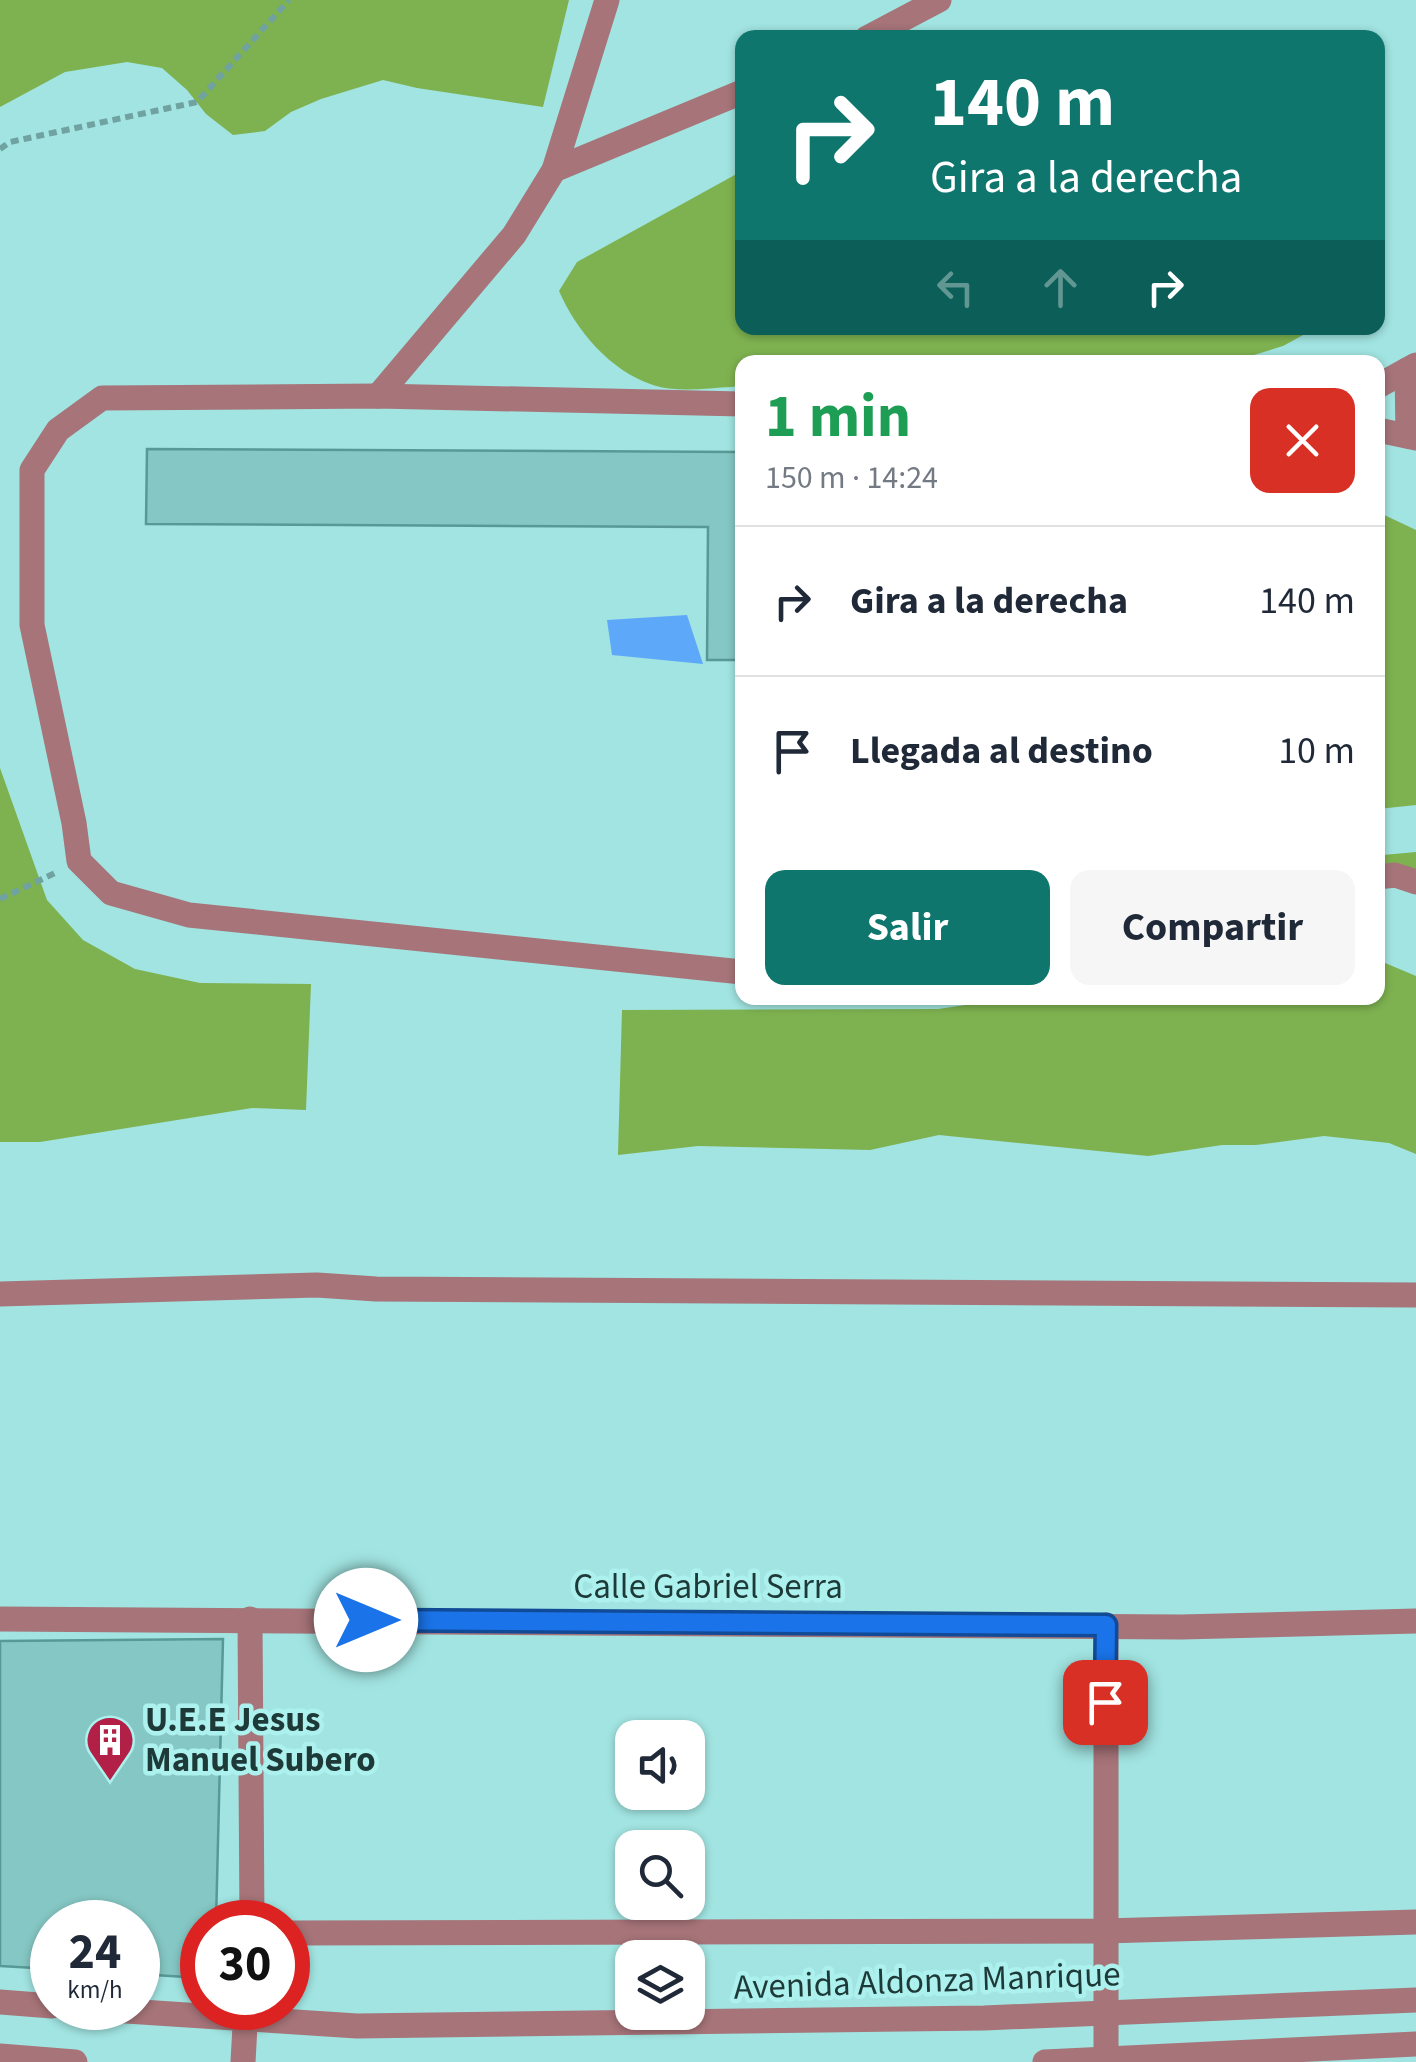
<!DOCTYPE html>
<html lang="es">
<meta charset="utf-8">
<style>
:root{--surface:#fff;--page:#f6f6f7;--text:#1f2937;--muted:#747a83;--line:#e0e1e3;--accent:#0f766e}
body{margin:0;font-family:"Source Sans 3",sans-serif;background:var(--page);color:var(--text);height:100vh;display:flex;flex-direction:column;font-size:38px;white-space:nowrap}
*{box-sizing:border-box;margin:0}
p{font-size:32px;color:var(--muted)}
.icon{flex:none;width:55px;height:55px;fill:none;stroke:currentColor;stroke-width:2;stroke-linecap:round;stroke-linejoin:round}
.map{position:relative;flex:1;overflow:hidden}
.sheet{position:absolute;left:735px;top:355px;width:650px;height:650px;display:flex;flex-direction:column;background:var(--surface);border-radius:20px;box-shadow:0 2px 8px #0004}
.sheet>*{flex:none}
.guide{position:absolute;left:735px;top:30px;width:650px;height:305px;border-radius:20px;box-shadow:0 2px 8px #0004;background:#0f766e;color:#fff;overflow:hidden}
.fabs{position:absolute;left:615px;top:1720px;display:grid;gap:20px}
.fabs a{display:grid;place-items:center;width:90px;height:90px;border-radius:20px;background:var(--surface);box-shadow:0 2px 8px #0004;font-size:50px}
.speed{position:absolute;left:30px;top:1900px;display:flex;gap:20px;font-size:50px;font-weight:700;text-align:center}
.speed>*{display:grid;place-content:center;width:130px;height:130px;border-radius:50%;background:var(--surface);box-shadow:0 2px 8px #0004;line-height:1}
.speed small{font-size:25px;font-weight:400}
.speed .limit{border:15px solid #d22;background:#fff;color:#111}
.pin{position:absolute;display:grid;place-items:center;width:85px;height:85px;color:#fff;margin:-42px;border-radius:20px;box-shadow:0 5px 15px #0006}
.me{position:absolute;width:110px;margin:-55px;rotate:90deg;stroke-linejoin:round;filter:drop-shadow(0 0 8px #0008)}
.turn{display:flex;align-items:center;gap:35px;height:210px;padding:0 30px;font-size:45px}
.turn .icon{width:130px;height:130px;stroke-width:2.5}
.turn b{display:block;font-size:70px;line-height:85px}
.lanes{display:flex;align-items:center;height:95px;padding:0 30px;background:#0003;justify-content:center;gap:50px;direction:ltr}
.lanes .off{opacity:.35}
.round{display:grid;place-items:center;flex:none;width:105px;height:105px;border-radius:20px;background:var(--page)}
.overview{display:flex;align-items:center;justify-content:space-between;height:170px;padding:0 30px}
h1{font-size:60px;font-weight:700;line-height:75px;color:#1e9e55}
.primary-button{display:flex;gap:20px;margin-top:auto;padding:20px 30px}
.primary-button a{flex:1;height:115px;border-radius:20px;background:var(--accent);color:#fff;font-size:40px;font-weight:700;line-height:115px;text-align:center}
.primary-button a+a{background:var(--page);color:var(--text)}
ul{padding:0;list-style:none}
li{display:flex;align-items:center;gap:30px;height:150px;padding:0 30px;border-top:2px solid var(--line)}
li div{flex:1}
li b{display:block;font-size:38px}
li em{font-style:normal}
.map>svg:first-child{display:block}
.forest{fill:#7eb250}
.water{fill:#5ea8fa}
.building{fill:#85c7c4;stroke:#589996;stroke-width:2.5}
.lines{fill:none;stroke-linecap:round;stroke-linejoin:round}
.path{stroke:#6fa2a0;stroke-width:6;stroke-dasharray:8 5;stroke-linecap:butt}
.minor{stroke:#a67479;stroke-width:25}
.route-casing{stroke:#114b97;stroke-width:25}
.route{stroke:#1a73e8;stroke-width:18}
.labels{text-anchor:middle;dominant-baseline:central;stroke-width:9;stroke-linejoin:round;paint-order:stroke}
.street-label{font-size:35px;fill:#1e3a38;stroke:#adf1ee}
.poi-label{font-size:35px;font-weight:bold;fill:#1e3a38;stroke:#adf1ee;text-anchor:start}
</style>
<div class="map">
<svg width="1416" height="2062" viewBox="0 0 1416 2062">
<rect width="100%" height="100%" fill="#a1e4e1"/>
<g class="forest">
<polygon points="0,0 569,0 543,107 417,88 383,80 321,99 291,112 265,131 233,135 206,114 187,90 162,68 127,62 65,72 0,107"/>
<path d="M742,171V328H1316L1283,346L1254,355L1089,361L1024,356L831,355L815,362H742V385L732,387C707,388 677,393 653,385C610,371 576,330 559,291L577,262Z"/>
<polygon points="1378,512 1416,530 1416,805 1378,809"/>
<polygon points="0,768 47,900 83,940 135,969 200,983 311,984 306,1110 252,1108 40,1142 0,1142"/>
<polygon points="1416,852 1416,888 1378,867 1383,855"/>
<polygon points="1378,960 1416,976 1416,1154 1389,1143 1324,1136 1256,1145 1222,1145 1148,1156 939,1135 870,1150 698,1146 618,1155 622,1010 938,1009 1013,998 1378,998"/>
</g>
<polygon class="water" points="687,615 703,664 612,655 607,620"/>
<g class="building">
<polygon points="147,449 742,452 742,660 707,660 708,527 146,524"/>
<polygon points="223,1639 216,1922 202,1922 202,1978 138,1974 138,1922 52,1922 52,1969 0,1966 0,1641"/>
</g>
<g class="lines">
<g class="path">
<polyline points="0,149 10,142 197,102 289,0"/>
<polyline points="0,899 55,873"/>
</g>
<g class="minor">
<polyline points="867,38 939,0"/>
<polyline points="554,170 742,92"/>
<polyline points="1407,370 1408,436"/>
<polyline points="1378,386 1416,365"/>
<polyline points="378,396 514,235 554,170 607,0"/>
<polyline points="742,404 378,396 102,398 58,430 32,470 32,625 74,823 79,861 111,893 189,915 742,972"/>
<polyline points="1378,430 1416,438"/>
<polyline points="1378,877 1395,875 1416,882"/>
<polyline points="0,1294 317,1285 376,1289 1416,1295"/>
<polyline points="0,1619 1181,1627 1416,1621"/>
<polyline points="250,1619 252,1922"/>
<polyline points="1106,1625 1106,2058"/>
<polyline points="288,1933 1104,1931 1416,1922"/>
<polyline points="0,2002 52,2006"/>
<polyline points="80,2008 357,2026 984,2018 1416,2000"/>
<polyline points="0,2056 75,2062"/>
<polyline points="243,2062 246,2008"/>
<polyline points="1045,2062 1416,2044"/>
</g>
</g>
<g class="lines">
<g class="route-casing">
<polyline id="route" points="366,1620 1106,1625 1105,1702"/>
</g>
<use href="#route" class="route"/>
</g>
<defs>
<g id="building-pin" transform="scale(2.5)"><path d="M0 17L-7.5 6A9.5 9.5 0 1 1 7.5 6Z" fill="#b22047" stroke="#adf1ee"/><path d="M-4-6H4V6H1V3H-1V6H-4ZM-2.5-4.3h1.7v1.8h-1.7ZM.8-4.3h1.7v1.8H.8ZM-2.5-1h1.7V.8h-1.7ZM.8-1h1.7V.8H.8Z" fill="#fff"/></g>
</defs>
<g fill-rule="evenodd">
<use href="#building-pin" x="110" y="1740"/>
</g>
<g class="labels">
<g class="street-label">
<text x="708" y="1587">Calle Gabriel Serra</text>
<text transform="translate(927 1981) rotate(-2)">Avenida Aldonza Manrique</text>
</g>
<g class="poi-label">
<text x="145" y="1720">U.E.E Jesus<tspan x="145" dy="40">Manuel Subero</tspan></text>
</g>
</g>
</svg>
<div class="fabs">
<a><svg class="icon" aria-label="sound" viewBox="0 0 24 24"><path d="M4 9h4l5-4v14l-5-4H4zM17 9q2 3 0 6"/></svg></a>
<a><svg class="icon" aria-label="search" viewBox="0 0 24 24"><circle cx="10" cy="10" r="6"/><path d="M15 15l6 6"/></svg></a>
<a><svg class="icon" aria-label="layers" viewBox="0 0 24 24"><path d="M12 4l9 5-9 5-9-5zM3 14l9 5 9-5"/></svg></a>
</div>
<div class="speed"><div>24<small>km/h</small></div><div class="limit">30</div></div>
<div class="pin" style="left:1105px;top:1702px;background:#d93025"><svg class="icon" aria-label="arrive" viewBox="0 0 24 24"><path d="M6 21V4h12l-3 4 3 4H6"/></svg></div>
<svg class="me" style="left:366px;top:1620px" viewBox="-20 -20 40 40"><circle r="19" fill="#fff"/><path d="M0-13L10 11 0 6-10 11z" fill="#1a73e8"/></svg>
<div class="guide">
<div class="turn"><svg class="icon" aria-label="right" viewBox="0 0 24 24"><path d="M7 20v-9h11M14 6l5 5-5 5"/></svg><div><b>140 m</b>Gira a la derecha</div></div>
<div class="lanes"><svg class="icon off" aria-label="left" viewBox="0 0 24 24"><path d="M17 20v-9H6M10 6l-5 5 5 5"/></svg><svg class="icon off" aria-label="ahead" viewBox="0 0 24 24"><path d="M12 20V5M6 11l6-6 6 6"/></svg><svg class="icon" aria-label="right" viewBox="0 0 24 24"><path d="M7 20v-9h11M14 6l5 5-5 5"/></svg></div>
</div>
<section class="sheet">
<div class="overview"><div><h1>1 min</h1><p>150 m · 14:24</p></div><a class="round" style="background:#d93025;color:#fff"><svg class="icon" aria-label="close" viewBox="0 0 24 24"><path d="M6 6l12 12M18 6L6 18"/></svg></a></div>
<ul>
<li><svg class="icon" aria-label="right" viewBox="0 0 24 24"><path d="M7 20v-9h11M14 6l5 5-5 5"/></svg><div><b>Gira a la derecha</b></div><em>140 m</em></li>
<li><svg class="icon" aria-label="arrive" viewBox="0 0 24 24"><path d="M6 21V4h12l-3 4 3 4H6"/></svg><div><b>Llegada al destino</b></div><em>10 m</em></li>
</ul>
<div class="primary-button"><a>Salir</a><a>Compartir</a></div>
</section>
</div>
